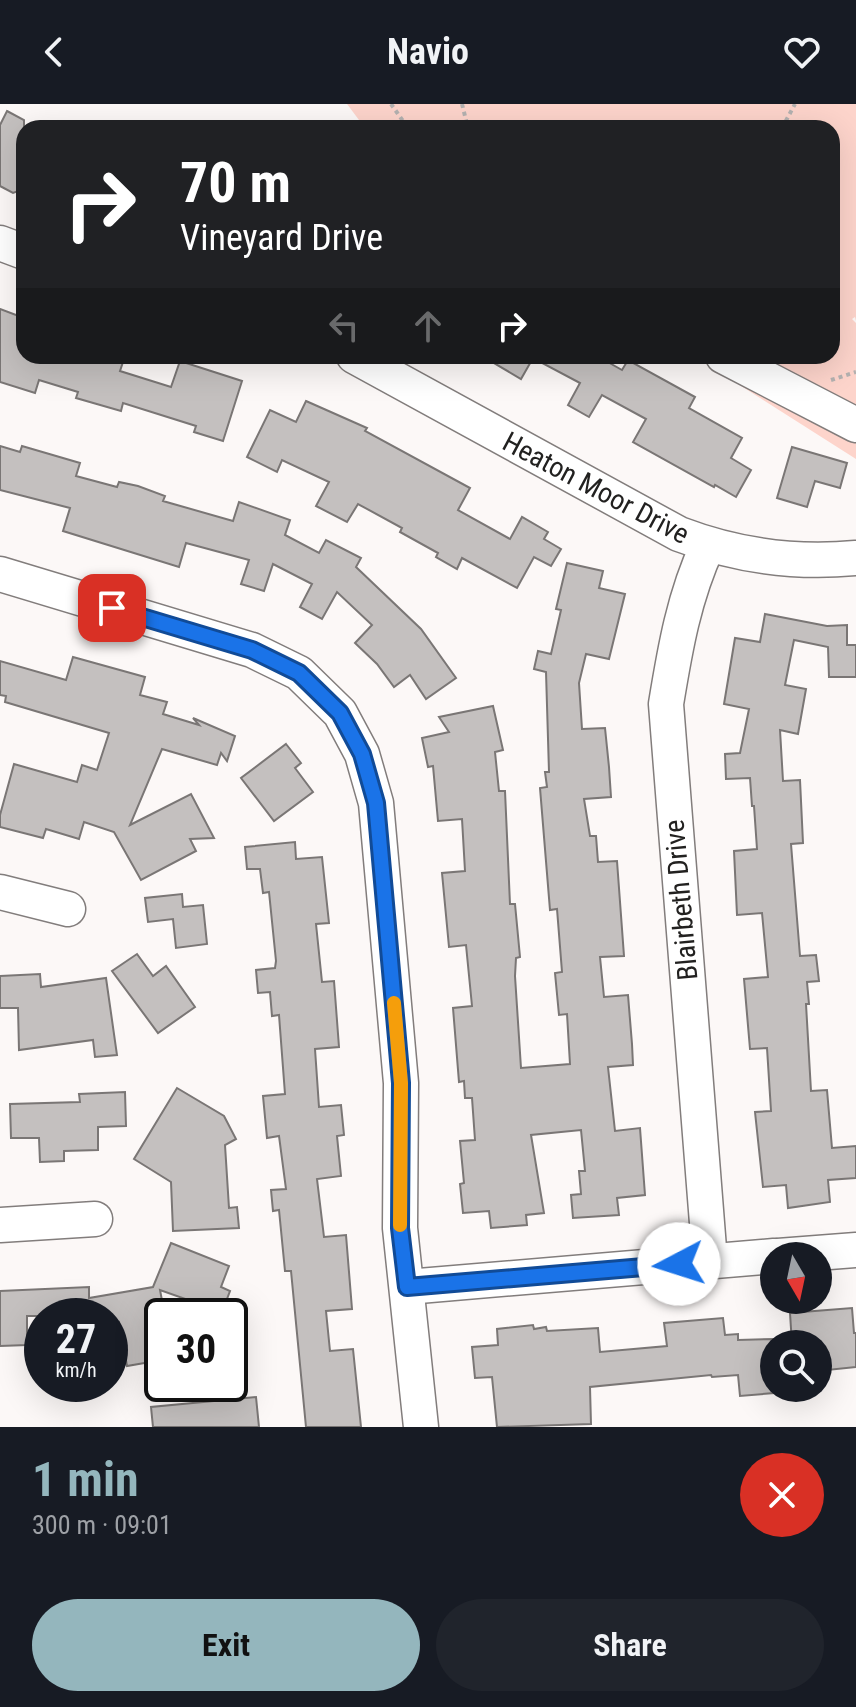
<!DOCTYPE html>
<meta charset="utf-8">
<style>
:root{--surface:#171b24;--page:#20242c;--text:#f1f3f6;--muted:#9ea1a6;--accent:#94b6bd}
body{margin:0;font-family:"Roboto Condensed",sans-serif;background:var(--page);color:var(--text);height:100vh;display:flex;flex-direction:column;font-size:30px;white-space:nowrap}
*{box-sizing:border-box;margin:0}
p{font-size:26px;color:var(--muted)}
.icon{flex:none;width:44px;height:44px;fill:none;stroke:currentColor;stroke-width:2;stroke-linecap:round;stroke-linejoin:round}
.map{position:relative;height:1323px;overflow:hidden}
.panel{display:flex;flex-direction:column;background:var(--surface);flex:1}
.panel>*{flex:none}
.banner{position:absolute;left:16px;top:16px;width:824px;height:244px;border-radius:24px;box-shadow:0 8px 32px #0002;background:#202124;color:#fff;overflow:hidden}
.needle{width:52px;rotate:171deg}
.buttons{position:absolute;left:760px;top:1138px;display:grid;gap:16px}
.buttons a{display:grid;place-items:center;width:72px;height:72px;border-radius:50%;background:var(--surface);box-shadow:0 8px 32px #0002;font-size:40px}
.speed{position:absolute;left:24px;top:1194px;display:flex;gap:16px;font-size:40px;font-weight:700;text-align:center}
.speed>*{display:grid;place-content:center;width:104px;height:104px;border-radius:50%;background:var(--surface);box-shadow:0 8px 32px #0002;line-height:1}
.speed small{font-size:20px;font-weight:400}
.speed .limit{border:4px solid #111;border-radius:12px;background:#fff;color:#111}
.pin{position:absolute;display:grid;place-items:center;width:68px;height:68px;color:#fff;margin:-34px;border-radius:16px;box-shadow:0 4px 12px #0006}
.me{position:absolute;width:88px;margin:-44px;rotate:265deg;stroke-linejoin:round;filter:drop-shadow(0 0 6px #0008)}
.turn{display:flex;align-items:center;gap:28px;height:168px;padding:0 32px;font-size:36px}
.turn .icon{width:104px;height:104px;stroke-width:2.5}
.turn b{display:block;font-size:56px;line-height:68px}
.lanes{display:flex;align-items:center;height:76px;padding:0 32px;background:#0003;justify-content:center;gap:40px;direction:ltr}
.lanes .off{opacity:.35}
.round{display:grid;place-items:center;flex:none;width:84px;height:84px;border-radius:42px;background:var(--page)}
.headline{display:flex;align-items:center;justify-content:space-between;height:136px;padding:0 32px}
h1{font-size:48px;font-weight:700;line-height:60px;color:var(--accent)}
.primary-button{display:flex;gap:16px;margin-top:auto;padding:16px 32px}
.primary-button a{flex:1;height:92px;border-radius:48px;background:var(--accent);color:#111;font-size:32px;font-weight:700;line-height:92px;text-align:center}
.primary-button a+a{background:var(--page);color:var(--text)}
header{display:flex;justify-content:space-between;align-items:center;height:104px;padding:0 32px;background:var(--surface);font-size:36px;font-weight:700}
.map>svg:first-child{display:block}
.green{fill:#fdd4cb}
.building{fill:#c4c0bf;stroke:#7a7675;stroke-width:2}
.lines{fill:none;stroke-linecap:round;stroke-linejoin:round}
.minor-casing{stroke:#827d7c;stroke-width:37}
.path{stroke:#b4b1b0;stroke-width:4;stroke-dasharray:4 4;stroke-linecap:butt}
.minor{stroke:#fff;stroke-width:34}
.route-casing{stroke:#114b97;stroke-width:20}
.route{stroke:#1a73e8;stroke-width:14}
.slow{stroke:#f59e0b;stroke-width:14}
.labels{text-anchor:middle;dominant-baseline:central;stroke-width:7;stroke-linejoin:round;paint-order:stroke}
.street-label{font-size:28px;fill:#222120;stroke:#fff}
</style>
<header><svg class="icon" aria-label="back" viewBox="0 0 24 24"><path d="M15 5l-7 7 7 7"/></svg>Navio<svg class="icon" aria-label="heart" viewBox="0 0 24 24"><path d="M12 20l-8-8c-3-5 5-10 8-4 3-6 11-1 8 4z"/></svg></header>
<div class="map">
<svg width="856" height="1323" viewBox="0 0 856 1323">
<rect width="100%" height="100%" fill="#fcf8f7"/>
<polygon class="green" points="347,0 856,0 856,217 855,213 852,215 856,219 856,355 694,252 832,252 832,24 365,24"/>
<g class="building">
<polygon points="7,7 24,16 24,85 13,89 0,82 0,21"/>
<polygon points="0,205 24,214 24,252 125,252 120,267 171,283 180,257 242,277 223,337 194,328 196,322 123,299 121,307 76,294 78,288 39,276 35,289 0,278"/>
<polygon points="482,252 597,252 622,266 628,256 695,293 689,304 742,334 731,354 751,366 736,393 715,381 714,383 633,338 646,315 602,291 589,313 568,301 580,279 533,254 521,275"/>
<polygon points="306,297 367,324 365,327 470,384 458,406 510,435 522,413 548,428 544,435 561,445 551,462 534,453 517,484 462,454 457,465 436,453 438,449 400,428 402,424 358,400 347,418 316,402 329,378 282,356 277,368 247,353 270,306 296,318"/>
<polygon points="0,342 20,348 22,342 80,359 76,372 117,383 119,378 138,382 165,392 163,397 233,417 239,398 290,416 285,431 319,449 326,436 361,454 356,463 421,525 456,574 426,595 410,571 394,583 377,560 355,539 372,521 337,488 322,515 300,503 312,480 273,460 264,487 241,480 249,456 186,439 179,463 63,427 70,404 0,386"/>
<polygon points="792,343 847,359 840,384 815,377 807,403 777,394"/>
<polygon points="567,459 603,467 599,484 625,490 609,555 586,550 579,579 582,625 605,624 609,663 611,693 584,695 590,732 596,732 598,758 617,757 624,852 600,853 604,893 628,891 632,940 633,961 608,963 615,1027 640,1024 645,1091 617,1094 619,1111 573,1114 571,1091 581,1090 579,1067 585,1067 581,1026 531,1031 544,1109 526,1111 527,1121 491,1124 489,1107 463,1109 460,1080 464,1079 460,1037 475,1036 472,994 465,994 464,977 459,978 453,904 472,902 466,841 449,843 442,769 465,767 462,715 438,717 433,662 428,663 422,634 449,628 439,613 493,602 503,646 495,648 499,687 505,687 510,800 515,800 520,853 516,854 515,872 521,964 570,960 567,910 559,911 555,869 562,868 557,805 550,806 540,684 547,683 545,668 549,668 546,568 534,565 538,547 551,550 561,506 556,505"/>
<polygon points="765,510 827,522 847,521 847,541 856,541 856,573 829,573 828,543 794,536 785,581 806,585 798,630 780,626 783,677 800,676 803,739 791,740 800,852 816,851 819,877 807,878 809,900 806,900 811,987 827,986 832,1044 856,1042 856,1074 828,1076 830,1098 788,1104 786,1081 763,1083 755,1008 771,1007 767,944 750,945 744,875 768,873 762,809 737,811 734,747 757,745 754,702 752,702 750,674 726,675 725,650 740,649 749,605 724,600 735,534 760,538"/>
<polygon points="73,553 145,573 140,591 167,598 163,610 199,621 193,614 235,632 227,657 221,649 217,661 162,645 130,721 191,690 214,734 190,735 196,747 141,776 114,728 84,718 79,735 46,725 43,734 0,723 0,711 14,660 77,678 82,661 97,666 109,629 5,598 6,592 0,591 0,557 66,576"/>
<polygon points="286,640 301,659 295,664 313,688 274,717 241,674"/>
<polygon points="295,738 296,755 322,753 329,819 316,820 322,878 334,877 339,943 315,945 319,1003 341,1001 344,1031 337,1032 341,1072 317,1075 324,1133 346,1131 352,1205 326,1207 330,1247 353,1245 361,1323 306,1323 291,1167 285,1167 279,1106 273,1107 271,1086 286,1085 279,1032 267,1034 263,992 285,990 279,911 272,912 270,888 258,889 256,866 275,864 276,857 269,788 263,789 260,765 247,765 245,743"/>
<polygon points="182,790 183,803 203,801 207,840 176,844 173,815 148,818 145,794"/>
<polygon points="137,850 153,872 166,862 195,903 158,929 112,867"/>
<polygon points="40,870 41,883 106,874 117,951 95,953 93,936 19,946 18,904 0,904 0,872"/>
<polygon points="177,984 224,1012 236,1035 225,1041 229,1104 237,1103 239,1124 173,1127 171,1078 134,1055"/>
<polygon points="125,988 126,1022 98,1023 98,1046 64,1047 64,1057 40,1058 39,1034 11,1034 10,1000 80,998 79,990"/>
<polygon points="171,1139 229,1162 221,1183 230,1187 222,1208 160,1186 165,1212 162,1212 162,1256 127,1262 119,1218 114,1219 112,1212 27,1212 27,1241 0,1242 0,1187 89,1183 89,1194 153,1183"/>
<polygon points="852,1204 854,1229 856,1229 856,1263 818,1267 818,1240 792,1240 790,1209"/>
<polygon points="723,1214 725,1231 738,1230 738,1236 774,1235 774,1289 740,1292 738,1271 712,1273 711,1271 590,1283 591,1320 497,1323 492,1273 475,1274 472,1243 498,1241 497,1225 533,1221 534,1225 546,1223 547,1227 598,1224 600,1248 667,1242 664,1219"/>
<polygon points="256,1293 259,1323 153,1323 151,1303"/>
</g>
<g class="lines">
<g class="minor-casing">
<g id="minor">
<polyline points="0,139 24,148"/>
<path d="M354,252L679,430C737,452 794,460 856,454"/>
<polyline points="723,252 856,321"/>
<path d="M708,441C684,492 675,545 666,600L710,1157"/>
<polyline points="0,470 252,546 299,569 340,609 362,650 376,699 401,979 400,1124 421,1323"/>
<polyline points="0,788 68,805"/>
<polyline points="0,1121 95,1115"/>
<polyline points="778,1152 856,1146"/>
<polyline points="407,1183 774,1152"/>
</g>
</g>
<g class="path">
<polyline points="391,0 408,24"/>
<polyline points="462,0 468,24"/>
<polyline points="782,24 795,0"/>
<polyline points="831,276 856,268"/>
</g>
<use href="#minor" class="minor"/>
</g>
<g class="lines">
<g class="route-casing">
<polyline id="route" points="112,504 252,546 299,569 340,609 362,650 376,699 401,979 400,1124 407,1183 679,1160"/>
</g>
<use href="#route" class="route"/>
<polyline class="slow" points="394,899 401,979 400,1121"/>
</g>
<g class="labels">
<g class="street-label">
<text transform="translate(596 384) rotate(28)">Heaton Moor Drive</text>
<text transform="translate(681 796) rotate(-95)">Blairbeth Drive</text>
</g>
</g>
</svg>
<div class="buttons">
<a><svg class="needle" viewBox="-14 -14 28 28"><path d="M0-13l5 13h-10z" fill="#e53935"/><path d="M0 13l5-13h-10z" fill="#9ea1a6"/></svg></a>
<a><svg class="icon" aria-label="search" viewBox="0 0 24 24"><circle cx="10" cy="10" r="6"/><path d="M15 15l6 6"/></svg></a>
</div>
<div class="speed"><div>27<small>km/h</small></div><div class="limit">30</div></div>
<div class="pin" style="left:112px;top:504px;background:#d93025"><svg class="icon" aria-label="arrive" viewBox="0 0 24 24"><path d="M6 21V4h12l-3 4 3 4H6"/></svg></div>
<svg class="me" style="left:679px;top:1160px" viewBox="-20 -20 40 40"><circle r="19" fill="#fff"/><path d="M0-13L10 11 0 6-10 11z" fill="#1a73e8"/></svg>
<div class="banner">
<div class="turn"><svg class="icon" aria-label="right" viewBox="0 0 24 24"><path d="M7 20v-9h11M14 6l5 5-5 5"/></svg><div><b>70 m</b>Vineyard Drive</div></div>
<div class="lanes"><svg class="icon off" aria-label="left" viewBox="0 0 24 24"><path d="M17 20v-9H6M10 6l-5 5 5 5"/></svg><svg class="icon off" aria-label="ahead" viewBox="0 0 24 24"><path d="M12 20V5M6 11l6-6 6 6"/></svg><svg class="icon" aria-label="right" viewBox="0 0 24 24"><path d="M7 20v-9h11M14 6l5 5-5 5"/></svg></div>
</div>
</div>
<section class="panel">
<div class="headline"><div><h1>1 min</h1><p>300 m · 09:01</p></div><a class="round" style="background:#d93025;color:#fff"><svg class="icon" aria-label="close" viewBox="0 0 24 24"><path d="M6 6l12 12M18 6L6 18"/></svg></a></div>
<div class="primary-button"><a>Exit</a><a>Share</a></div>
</section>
